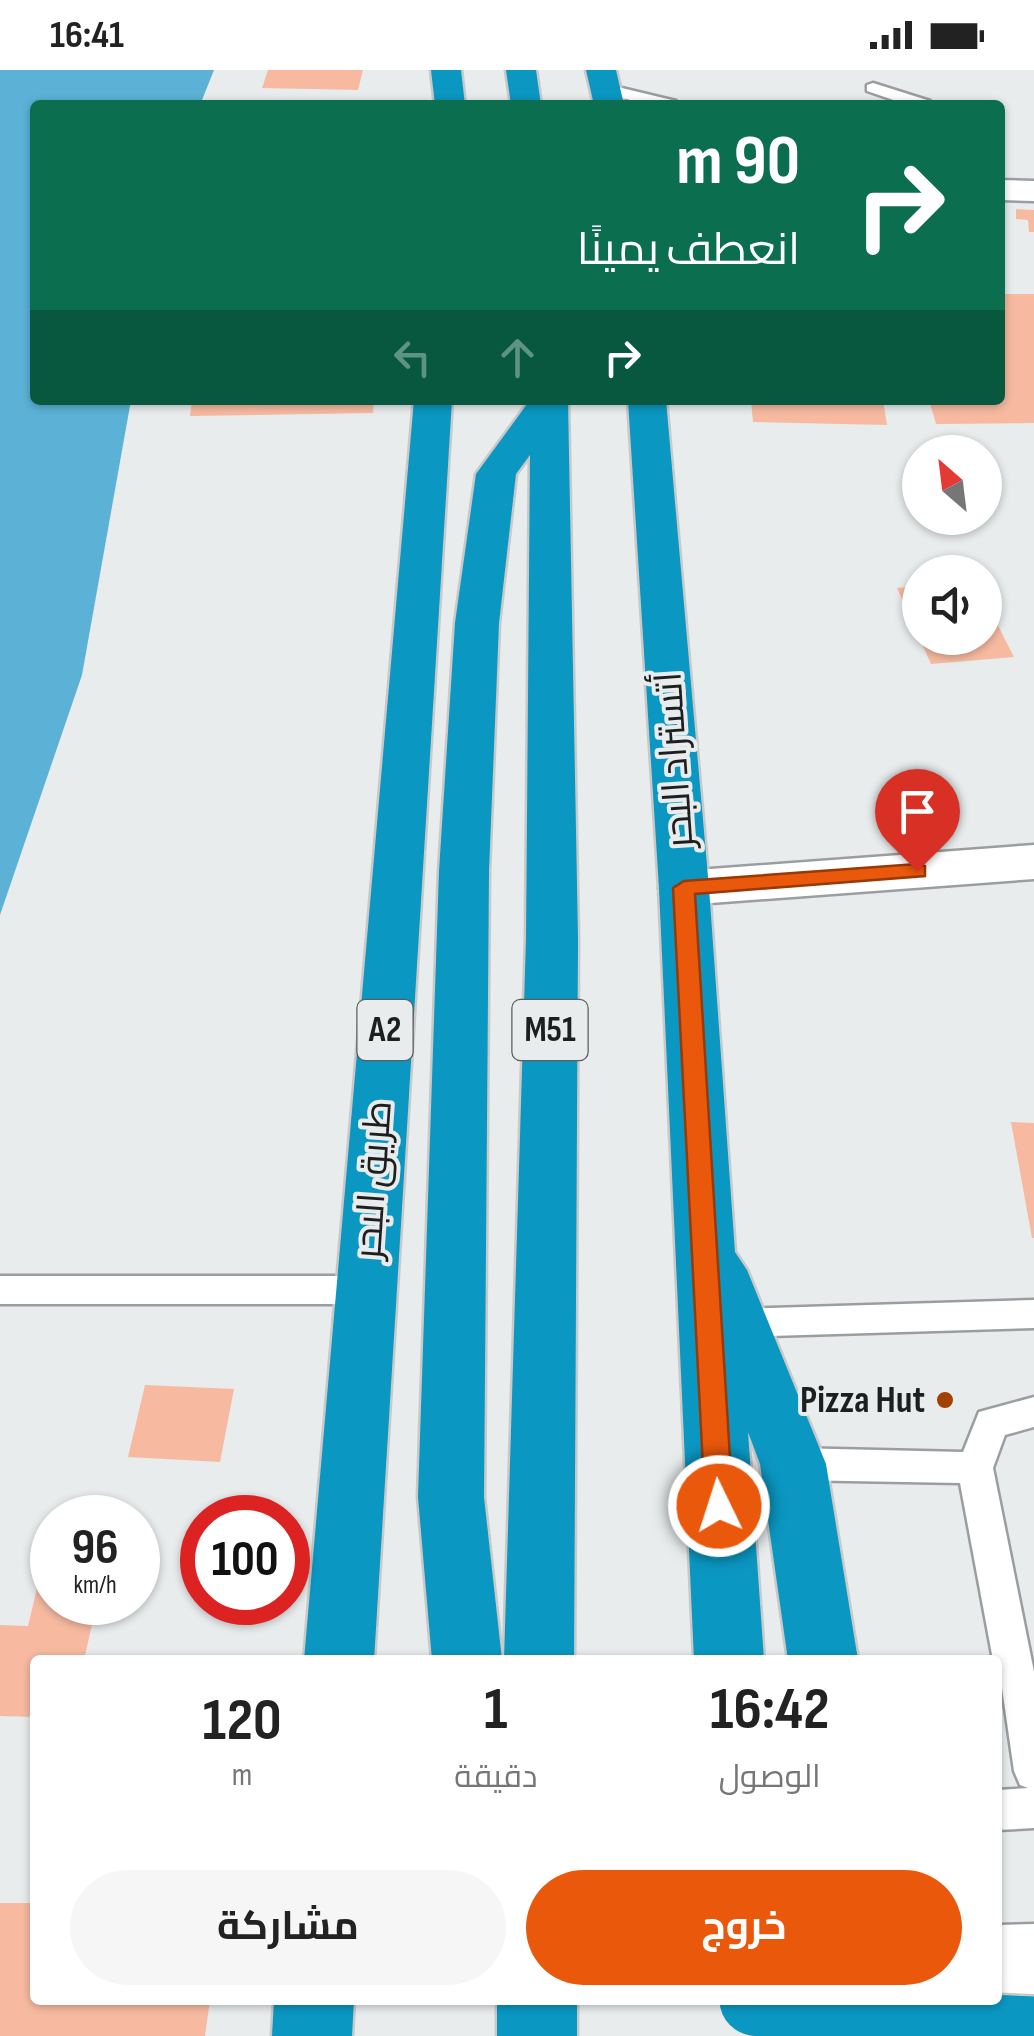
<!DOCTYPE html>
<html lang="ar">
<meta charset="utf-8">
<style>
:root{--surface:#fff;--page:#f6f6f6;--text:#222;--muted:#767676;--accent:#ea580c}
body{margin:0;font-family:"Sofia Sans Condensed",Cairo,sans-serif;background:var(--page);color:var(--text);direction:rtl;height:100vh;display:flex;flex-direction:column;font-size:38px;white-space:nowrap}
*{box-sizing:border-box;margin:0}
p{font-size:32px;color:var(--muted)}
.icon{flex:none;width:55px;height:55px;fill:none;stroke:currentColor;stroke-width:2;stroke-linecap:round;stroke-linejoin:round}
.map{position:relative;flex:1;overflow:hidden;direction:ltr}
.panel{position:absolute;left:30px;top:1585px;width:972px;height:350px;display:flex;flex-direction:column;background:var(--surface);border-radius:10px;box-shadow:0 2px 8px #0004;direction:rtl}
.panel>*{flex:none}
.banner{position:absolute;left:30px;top:30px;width:975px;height:305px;border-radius:10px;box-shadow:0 2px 8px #0004;direction:rtl;background:#0b6e4f;color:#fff;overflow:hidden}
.needle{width:65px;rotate:332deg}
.tools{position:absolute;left:902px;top:365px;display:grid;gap:20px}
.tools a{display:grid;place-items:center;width:100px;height:100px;border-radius:50%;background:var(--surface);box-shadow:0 2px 8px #0004;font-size:50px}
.speed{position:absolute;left:30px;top:1425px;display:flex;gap:20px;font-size:50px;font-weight:700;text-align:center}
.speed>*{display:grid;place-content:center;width:130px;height:130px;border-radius:50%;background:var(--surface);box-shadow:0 2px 8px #0004;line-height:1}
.speed small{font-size:25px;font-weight:400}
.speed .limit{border:15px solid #d22;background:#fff;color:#111}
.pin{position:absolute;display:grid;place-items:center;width:85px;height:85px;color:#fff;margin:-102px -42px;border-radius:50% 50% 50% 0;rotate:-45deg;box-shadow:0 0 10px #0007}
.pin .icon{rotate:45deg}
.me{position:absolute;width:110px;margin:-55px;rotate:356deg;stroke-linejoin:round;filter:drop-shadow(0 0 8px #0008)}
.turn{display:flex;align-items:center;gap:35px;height:210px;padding:0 40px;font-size:45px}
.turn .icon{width:130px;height:130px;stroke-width:2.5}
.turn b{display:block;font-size:70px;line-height:85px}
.lanes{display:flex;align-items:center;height:95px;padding:0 40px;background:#0003;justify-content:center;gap:50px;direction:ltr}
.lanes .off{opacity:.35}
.eta{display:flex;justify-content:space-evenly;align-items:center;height:170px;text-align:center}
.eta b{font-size:60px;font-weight:700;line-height:70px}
.primary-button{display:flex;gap:20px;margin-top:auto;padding:20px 40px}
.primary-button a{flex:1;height:115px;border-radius:60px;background:var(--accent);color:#fff;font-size:40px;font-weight:700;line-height:115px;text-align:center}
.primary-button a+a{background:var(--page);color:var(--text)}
.status{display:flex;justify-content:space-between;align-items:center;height:70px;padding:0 50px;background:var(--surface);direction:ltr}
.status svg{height:28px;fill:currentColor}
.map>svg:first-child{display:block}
.water{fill:#5bb2d6}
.building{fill:#f7baa1}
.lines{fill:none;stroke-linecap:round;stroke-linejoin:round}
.lane-casing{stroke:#9b9ea0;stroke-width:5}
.street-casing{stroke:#9b9ea0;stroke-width:5}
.highway-casing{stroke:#c9c9c9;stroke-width:5}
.lane{fill:#fff;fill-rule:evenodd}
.street{fill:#fff;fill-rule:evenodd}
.highway{fill:#0a97c2;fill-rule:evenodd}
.highway-bridge-casing{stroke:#c9c9c9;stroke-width:76;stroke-linecap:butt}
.highway-bridge{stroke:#0a97c2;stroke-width:71}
.route{fill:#ea580c;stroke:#983908;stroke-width:2.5}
.poi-dot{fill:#a34103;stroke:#e8eced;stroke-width:4}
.labels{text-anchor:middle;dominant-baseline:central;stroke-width:8;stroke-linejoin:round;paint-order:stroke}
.shield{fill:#e8eced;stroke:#5a5c5d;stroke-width:2.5}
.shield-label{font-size:35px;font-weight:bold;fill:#1d1e1f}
.street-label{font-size:38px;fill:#1d1e1f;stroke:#e8eced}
.poi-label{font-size:38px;font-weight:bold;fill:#1d1e1f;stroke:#e8eced;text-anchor:end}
</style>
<div class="status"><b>16:41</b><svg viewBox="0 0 49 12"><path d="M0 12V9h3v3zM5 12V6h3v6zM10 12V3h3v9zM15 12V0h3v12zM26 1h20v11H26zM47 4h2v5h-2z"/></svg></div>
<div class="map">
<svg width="1034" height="1966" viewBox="0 0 1034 1966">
<rect width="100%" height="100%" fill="#e8eced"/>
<polygon class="water" points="0,0 214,0 200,35 35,35 35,330 131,330 82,605 0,845"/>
<g class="building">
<polygon points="268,0 363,0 358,20 262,18"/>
<polygon points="1016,139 1034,140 1034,162 1029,162 1028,150 1016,149"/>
<polygon points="1000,224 1034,224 1034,353 936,354 929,330 1000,330"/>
<polygon points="192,330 374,330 373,343 190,346"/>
<polygon points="751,330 883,330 887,355 753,352"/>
<polygon points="920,516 920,568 985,568 985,530 1014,587 931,594 897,518"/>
<polygon points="1011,1052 1034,1053 1034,1168 1032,1168"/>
<polygon points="145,1315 234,1319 220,1392 128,1387"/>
<polygon points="38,1514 52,1515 52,1532 97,1532 84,1590 35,1590 35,1647 0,1646 0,1555 28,1556"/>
<polygon points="0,1833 35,1833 35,1930 210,1930 205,1966 0,1966"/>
</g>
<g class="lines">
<g class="lane-casing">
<g id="lane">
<polygon points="873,13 930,31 932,35 908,35 867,21 867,15"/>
<polygon points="605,14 676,31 678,35 650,35 599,22 597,19"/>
<polygon points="0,1206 365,1206 377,1210 382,1220 377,1230 365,1234 0,1234"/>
<polygon points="1034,1230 1034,1258 741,1267 729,1263 724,1253 729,1243 741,1239"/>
<polygon points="1034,1327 1034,1357 1005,1365 993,1398 1034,1602 1034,1758 998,1760 998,1720 1028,1718 1020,1715 1014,1701 998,1590 993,1590 960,1413 793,1410 780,1405 775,1394 780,1383 793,1378 963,1382 979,1342"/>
</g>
</g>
<g class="street-casing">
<g id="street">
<polygon points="1000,110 1034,111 1034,131 1000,130"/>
<polygon points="1034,775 1034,809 684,835 666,830 659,818 666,806 684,801"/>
<polygon points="1034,1854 1034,1932 990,1930 998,1930 998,1855"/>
</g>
</g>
<g class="highway-casing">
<g id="highway">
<polygon points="431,0 461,0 465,35 435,35"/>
<polygon points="506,0 536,0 541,35 511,35"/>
<polygon points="586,0 616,0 624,35 594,35"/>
<polygon points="414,330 452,330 374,1590 304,1590"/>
<polygon points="530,330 568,330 578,869 574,1590 504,1590 526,869 530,385 516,404 499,553 489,801 484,1427 502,1590 432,1590 418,1427 439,801 455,553 476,404"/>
<polygon points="628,330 666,330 709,818 735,1182 747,1200 826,1394 858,1590 788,1590 760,1394 748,1362 764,1590 694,1590 659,818"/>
<polygon points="274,1930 354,1930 352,1966 272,1966"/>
<rect x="497" y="1930" width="80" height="36"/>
</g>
</g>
<use href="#lane" class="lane"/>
<use href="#street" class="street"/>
<use href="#highway" class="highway"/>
<g class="highway-bridge-casing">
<polyline id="highway-bridge" points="755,1930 893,1956 1034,1962"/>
</g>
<use href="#highway-bridge" class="highway-bridge"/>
</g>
<polygon class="route" points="917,794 925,796 925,806 695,824 733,1436 729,1445 719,1448 709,1445 705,1436 673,818 684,811"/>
<circle class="poi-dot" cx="945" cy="1330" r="10"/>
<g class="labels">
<g class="shield">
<rect x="357.5" y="930" width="55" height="60" rx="8"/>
<rect x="512.5" y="930" width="75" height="60" rx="8"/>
</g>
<g class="shield-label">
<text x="385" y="960">A2</text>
<text x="550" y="960">M51</text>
</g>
<g class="street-label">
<text transform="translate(675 690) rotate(-94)">أتستراد البحر</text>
<text transform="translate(374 1110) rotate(-86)">طريق البحر</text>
</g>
<g class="poi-label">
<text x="925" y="1330">Pizza Hut</text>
</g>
</g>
</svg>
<div class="tools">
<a><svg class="needle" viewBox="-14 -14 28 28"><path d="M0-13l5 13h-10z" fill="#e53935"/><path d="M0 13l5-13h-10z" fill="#767676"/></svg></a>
<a><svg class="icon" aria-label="sound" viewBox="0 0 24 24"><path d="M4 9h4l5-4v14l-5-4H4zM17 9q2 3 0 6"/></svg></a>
</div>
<div class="speed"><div>96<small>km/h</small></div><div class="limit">100</div></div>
<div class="pin" style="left:917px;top:801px;background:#d93025"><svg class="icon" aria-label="arrive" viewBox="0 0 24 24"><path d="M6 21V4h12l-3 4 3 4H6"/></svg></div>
<svg class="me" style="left:719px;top:1436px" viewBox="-20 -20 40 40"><circle r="17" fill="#ea580c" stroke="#fff" stroke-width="3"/><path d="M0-11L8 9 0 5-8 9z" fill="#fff"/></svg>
<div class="banner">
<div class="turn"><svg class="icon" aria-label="right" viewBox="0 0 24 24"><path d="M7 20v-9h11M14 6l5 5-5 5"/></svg><div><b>90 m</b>انعطف يمينًا</div></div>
<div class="lanes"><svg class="icon off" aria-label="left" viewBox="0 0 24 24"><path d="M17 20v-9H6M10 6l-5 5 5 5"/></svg><svg class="icon off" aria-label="ahead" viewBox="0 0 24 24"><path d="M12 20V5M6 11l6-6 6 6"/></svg><svg class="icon" aria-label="right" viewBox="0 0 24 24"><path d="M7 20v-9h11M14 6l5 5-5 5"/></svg></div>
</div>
<section class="panel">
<div class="eta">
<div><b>16:42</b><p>الوصول</p></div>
<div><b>1</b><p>دقيقة</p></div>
<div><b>120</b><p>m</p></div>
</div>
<div class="primary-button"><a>خروج</a><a>مشاركة</a></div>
</section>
</div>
